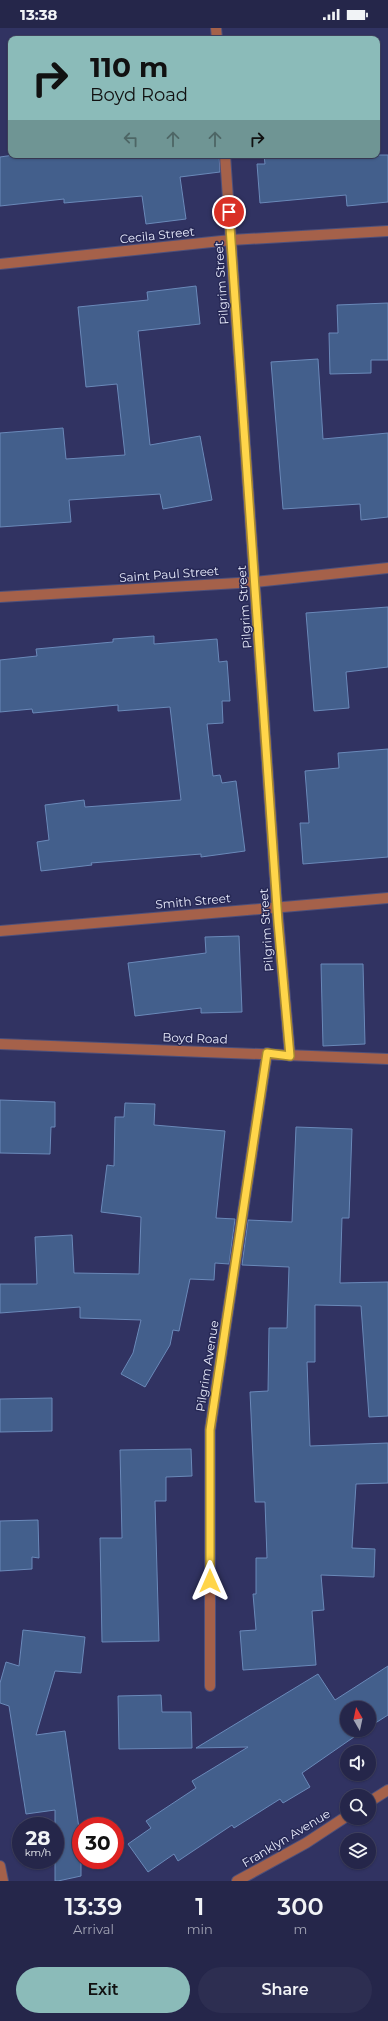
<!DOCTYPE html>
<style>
:root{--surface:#25264a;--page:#2d2e51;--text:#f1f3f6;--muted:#a3a5b5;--line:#424362;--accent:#8bbbb9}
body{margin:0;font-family:Montserrat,sans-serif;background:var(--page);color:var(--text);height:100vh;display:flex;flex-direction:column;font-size:15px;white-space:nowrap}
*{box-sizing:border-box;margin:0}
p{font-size:13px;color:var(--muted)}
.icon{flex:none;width:22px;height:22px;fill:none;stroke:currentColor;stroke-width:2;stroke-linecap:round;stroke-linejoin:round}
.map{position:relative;height:1853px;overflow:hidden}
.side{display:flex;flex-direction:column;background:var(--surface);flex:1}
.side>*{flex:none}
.hud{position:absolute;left:8px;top:8px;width:372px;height:122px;border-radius:8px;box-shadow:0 1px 3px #0004,0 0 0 1px var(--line);background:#8bbbb9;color:#111;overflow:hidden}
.needle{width:26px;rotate:351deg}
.buttons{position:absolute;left:340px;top:1673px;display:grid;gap:8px}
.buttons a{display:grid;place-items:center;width:36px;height:36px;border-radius:50%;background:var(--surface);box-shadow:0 1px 3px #0004,0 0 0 1px var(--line);font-size:20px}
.speed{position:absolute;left:12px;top:1789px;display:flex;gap:8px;font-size:20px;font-weight:700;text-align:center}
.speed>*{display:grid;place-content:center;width:52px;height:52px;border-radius:50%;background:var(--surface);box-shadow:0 1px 3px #0004,0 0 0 1px var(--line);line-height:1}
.speed small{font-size:10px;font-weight:400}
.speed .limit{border:6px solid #d22;background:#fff;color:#111}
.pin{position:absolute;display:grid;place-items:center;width:34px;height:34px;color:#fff;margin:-17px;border:2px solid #fff;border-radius:50%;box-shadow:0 1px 4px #0007}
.me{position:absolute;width:44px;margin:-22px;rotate:0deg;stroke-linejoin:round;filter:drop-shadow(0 0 3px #0008)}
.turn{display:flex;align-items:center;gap:14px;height:84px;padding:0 16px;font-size:18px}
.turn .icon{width:52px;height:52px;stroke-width:2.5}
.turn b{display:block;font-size:28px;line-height:34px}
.lanes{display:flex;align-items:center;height:38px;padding:0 16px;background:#0003;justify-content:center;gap:20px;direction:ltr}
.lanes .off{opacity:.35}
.eta{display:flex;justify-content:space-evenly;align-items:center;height:68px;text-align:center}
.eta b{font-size:24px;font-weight:600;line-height:28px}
.button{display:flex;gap:8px;margin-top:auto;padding:8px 16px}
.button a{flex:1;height:46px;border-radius:24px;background:var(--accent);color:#111;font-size:16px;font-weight:600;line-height:46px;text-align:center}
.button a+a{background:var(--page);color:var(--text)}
.status{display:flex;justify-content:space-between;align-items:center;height:28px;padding:0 20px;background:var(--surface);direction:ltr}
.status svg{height:11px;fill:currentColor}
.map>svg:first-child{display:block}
.building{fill:#435f8c;stroke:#6a89b9}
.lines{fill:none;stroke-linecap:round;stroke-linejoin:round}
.minor-casing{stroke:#4e507b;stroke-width:12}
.minor{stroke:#a5614a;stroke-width:10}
.route-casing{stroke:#a68a30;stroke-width:10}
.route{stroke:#ffd54a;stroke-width:7}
.labels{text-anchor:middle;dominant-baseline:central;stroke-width:3;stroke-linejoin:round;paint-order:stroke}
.street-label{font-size:12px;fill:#e8ebfc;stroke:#272956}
</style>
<div class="status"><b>13:38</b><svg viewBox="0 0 49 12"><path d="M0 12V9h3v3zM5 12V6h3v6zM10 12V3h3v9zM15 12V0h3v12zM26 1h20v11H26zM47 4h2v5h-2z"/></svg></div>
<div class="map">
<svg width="388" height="1853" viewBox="0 0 388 1853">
<rect width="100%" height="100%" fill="#313362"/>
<g class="building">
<polygon points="14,127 219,127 220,144 180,149 186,191 146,196 142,168 64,175 64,171 0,178 0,129"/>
<polygon points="264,127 388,127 388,174 347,178 346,167 260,175 257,136 265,136"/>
<polygon points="196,258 200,296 138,303 150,417 200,408 212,472 163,481 160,466 69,472 71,494 0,499 0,405 63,400 66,431 125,427 117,356 86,359 78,279 148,272 147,264"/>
<polygon points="388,275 388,332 371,332 371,345 330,346 329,305 338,305 337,277"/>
<polygon points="318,331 323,411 388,405 388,489 361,492 360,476 283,481 271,334"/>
<polygon points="388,579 388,639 346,644 349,680 314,683 306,585"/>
<polygon points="154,608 154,616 217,611 219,634 227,633 230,673 222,673 223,695 207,696 213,748 220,747 222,755 236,753 245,823 201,829 201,826 91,835 92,837 41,843 37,814 49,812 45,777 84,772 85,779 181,772 170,679 118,683 118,677 33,685 32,681 0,684 0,632 37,628 36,621 113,614 113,611"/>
<polygon points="388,721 388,829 303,836 300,795 309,795 305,743 339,740 338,725"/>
<polygon points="239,908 242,984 201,985 201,980 135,988 128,935 206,925 205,909"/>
<polygon points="321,936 363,936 365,1016 323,1018"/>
<polygon points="0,1072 55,1074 55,1099 51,1099 50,1126 0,1125"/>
<polygon points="125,1075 155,1076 154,1097 225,1103 216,1190 235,1191 229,1236 215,1235 214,1252 190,1251 179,1303 173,1302 170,1317 145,1359 121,1346 133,1325 141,1292 80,1290 80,1279 0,1285 0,1256 37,1256 35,1209 72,1207 74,1245 139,1246 141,1189 101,1184 107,1137 114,1138 115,1089 124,1089"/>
<polygon points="296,1099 352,1101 349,1190 342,1190 340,1255 388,1254 388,1388 369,1389 361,1278 315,1277 315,1334 307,1334 310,1418 388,1415 388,1455 356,1456 352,1520 375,1521 374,1549 321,1547 324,1582 312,1583 316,1637 243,1642 240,1603 256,1602 253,1566 256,1566 256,1530 267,1530 265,1474 255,1474 250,1364 268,1363 269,1300 287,1300 289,1239 242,1237 248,1192 292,1194"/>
<polygon points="52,1370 52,1403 0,1404 0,1371"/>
<polygon points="191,1421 192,1448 166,1449 166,1473 155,1473 159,1613 102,1614 100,1510 122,1510 120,1422"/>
<polygon points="38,1492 39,1530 32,1529 32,1541 0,1543 0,1493"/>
<polygon points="23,1602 85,1609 81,1645 55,1643 36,1707 65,1703 81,1814 81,1848 58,1853 55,1853 55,1782 26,1786 9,1678 0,1675 0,1655 6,1634 19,1638"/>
<polygon points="388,1638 388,1687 369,1699 369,1680 347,1680 347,1702 364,1702 302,1745 310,1759 283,1775 280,1771 234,1800 232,1797 178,1833 174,1826 148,1844 128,1816 151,1800 146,1793 196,1760 192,1753 248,1719 196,1720 318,1646 335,1672"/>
<polygon points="161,1667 162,1684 191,1684 192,1720 119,1721 118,1668"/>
</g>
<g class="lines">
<g class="minor-casing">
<g id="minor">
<polyline points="216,0 217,11"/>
<polyline points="225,127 277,879 290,1028"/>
<polyline points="0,236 231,212 388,203"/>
<polyline points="0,569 255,554 388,540"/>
<polyline points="0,903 388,870"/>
<polyline points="0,1016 388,1031"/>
<polyline points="210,1658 210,1402 267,1025"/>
<polyline points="369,1774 388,1762"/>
<polyline points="0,1838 3,1853"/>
<polyline points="237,1853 306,1815 347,1788"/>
</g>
</g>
<use href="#minor" class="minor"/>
</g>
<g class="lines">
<g class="route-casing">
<polyline id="route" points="210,1553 210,1402 267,1025 290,1028 278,894 229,184"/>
</g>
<use href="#route" class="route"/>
</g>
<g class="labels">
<g class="street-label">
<text transform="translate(157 207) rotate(-6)">Cecila Street</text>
<text transform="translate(221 255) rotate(-94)">Pilgrim Street</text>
<text transform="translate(169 546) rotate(-4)">Saint Paul Street</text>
<text transform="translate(244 579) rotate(-94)">Pilgrim Street</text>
<text transform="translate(193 873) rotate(-5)">Smith Street</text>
<text transform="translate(266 902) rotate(-94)">Pilgrim Street</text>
<text transform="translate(195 1010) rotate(2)">Boyd Road</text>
<text transform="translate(207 1338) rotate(-81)">Pilgrim Avenue</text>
<text transform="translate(286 1810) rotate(-31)">Franklyn Avenue</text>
</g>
</g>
</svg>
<div class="buttons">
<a><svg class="needle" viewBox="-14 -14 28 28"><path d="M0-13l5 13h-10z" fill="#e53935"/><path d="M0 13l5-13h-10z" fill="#a3a5b5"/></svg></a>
<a><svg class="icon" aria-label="sound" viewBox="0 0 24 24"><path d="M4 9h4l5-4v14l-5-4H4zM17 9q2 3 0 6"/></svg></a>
<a><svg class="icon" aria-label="search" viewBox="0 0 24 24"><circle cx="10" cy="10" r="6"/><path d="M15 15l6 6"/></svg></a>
<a><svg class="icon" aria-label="layers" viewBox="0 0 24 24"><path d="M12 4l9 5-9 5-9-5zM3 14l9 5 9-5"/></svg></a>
</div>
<div class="speed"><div>28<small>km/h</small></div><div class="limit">30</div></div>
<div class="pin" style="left:229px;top:184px;background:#d93025"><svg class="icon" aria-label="arrive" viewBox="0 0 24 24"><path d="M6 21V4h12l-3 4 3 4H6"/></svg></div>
<svg class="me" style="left:210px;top:1553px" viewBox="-20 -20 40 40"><path d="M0-17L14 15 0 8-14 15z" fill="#ffd54a" stroke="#fff" stroke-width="4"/></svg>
<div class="hud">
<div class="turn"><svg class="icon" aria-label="right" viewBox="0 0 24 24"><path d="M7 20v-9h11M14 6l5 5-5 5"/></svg><div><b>110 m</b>Boyd Road</div></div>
<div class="lanes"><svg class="icon off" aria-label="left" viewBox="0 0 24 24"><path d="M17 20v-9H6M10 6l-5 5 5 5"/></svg><svg class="icon off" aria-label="ahead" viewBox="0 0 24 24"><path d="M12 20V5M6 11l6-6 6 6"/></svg><svg class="icon off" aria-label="ahead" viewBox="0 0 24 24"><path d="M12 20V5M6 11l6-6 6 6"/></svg><svg class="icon" aria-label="right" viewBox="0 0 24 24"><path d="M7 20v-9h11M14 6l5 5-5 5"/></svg></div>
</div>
</div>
<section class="side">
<div class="eta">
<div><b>13:39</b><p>Arrival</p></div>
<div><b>1</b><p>min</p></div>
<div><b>300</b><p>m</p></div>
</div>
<div class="button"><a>Exit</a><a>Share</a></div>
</section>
